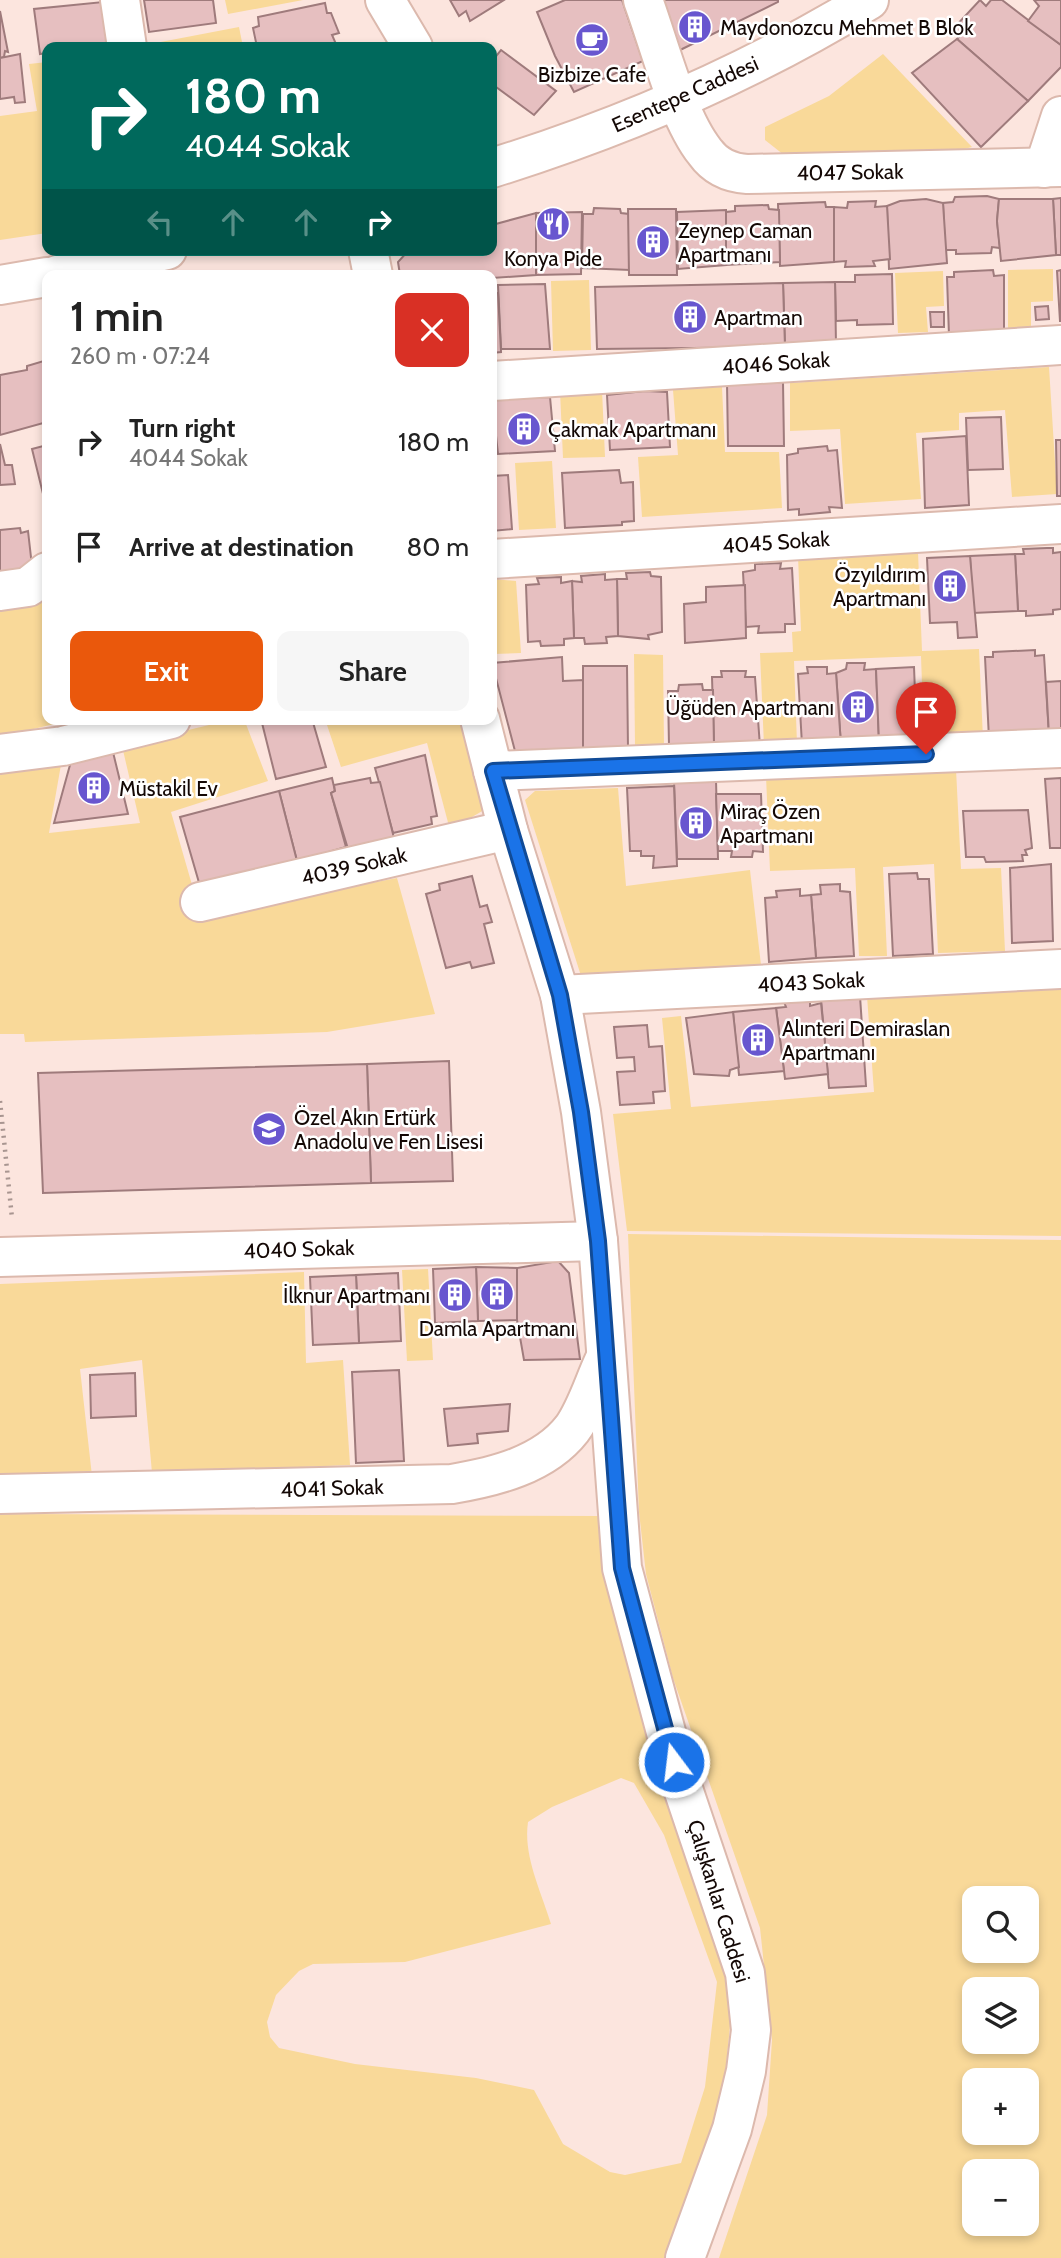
<!DOCTYPE html>
<meta charset="utf-8">
<style>
:root{--surface:#fff;--page:#f6f6f6;--text:#222;--muted:#767676;--accent:#ea580c}
body{margin:0;font-family:Cabin,sans-serif;background:var(--page);color:var(--text);height:100vh;display:flex;flex-direction:column;font-size:26px;white-space:nowrap}
*{box-sizing:border-box;margin:0}
p{font-size:23px;color:var(--muted)}
.icon{flex:none;width:38px;height:38px;fill:none;stroke:currentColor;stroke-width:2;stroke-linecap:round;stroke-linejoin:round}
.map{position:relative;flex:1;overflow:hidden}
.sheet{position:absolute;left:42px;top:270px;width:455px;height:455px;display:flex;flex-direction:column;background:var(--surface);border-radius:14px;box-shadow:0 4px 10px #0003}
.sheet>*{flex:none}
.banner{position:absolute;left:42px;top:42px;width:455px;height:214px;border-radius:14px;box-shadow:0 4px 10px #0003;background:#00695c;color:#fff;overflow:hidden}
.buttons{position:absolute;left:962px;top:1886px;display:grid;gap:14px}
.buttons a{display:grid;place-items:center;width:77px;height:77px;border-radius:14px;background:var(--surface);box-shadow:0 4px 10px #0003;font-size:35px}
.pin{position:absolute;display:grid;place-items:center;width:60px;height:60px;color:#fff;margin:-72px -30px;border-radius:50% 50% 50% 0;rotate:-45deg;box-shadow:0 0 7px #0007}
.pin .icon{rotate:45deg}
.me{position:absolute;width:77px;margin:-38px;rotate:345deg;stroke-linejoin:round;filter:drop-shadow(0 0 5px #0008)}
.turn{display:flex;align-items:center;gap:24px;height:147px;padding:0 28px;font-size:32px}
.turn .icon{width:91px;height:91px;stroke-width:2.5}
.turn b{display:block;font-size:49px;line-height:60px}
.lanes{display:flex;align-items:center;height:66px;padding:0 28px;background:#0003;justify-content:center;gap:35px;direction:ltr}
.lanes .off{opacity:.35}
.round{display:grid;place-items:center;flex:none;width:74px;height:74px;border-radius:14px;background:var(--page)}
.summary{display:flex;align-items:center;justify-content:space-between;height:119px;padding:0 28px}
h1{font-size:42px;font-weight:600;line-height:52px}
.action{display:flex;gap:14px;margin-top:auto;padding:14px 28px}
.action a{flex:1;height:80px;border-radius:14px;background:var(--accent);color:#fff;font-size:28px;font-weight:600;line-height:80px;text-align:center}
.action a+a{background:var(--page);color:var(--text)}
ul{padding:0;list-style:none}
li{display:flex;align-items:center;gap:21px;height:105px;padding:0 28px}
li div{flex:1}
li b{display:block;font-size:26px}
li em{font-style:normal}
.map>svg:first-child{display:block}
.green{fill:#f9d999;fill-rule:evenodd}
.building{fill:#e6bfc0;stroke:#9f7b7c;stroke-width:2}
.lines{fill:none;stroke-linecap:round;stroke-linejoin:round}
.minor-casing{stroke:#dcb9ad;stroke-width:42}
.path{stroke:#a89590;stroke-width:4.5;stroke-dasharray:2 5;stroke-linecap:butt}
.minor{stroke:#fff;stroke-width:38}
.route-casing{stroke:#114b97;stroke-width:18}
.route{stroke:#1a73e8;stroke-width:12}
.labels{text-anchor:middle;dominant-baseline:central;stroke-width:5;stroke-linejoin:round;paint-order:stroke}
.poi-label{font-size:21px;fill:#140805;stroke:#fff;text-anchor:start}
.street-label{font-size:21px;fill:#140805;stroke:#fff}
</style>
<div class="map">
<svg width="1061" height="2258" viewBox="0 0 1061 2258">
<rect width="100%" height="100%" fill="#fce5de"/>
<g class="green">
<polygon points="225,0 303,0 228,14"/>
<polygon points="239,27 243,47 146,47 145,45"/>
<polygon points="883,54 972,147 932,157 784,155 765,140 765,127 829,96"/>
<polygon points="47,62 47,233 0,240 0,116 37,111 29,64"/>
<polygon points="1053,269 1053,301 1031,302 1031,330 1008,330 1008,270"/>
<polygon points="943,271 944,306 926,307 928,332 898,333 895,273"/>
<polygon points="589,280 591,350 553,351 551,281"/>
<polygon points="1049,367 1057,494 1012,497 1005,410 959,413 959,430 916,433 921,499 845,504 840,429 790,431 790,383"/>
<polygon points="722,387 725,452 779,452 782,508 642,517 638,457 678,455 673,390"/>
<polygon points="602,390 605,457 563,458 560,391"/>
<polygon points="552,461 556,528 519,530 515,463"/>
<polygon points="918,552 922,651 979,649 983,739 924,741 921,656 794,661 797,744 764,746 760,653 793,652 792,632 801,631 798,556"/>
<polygon points="492,579 516,581 521,653 492,654"/>
<polygon points="47,599 47,719 75,719 0,737 0,610"/>
<polygon points="634,654 663,655 664,746 635,746"/>
<polygon points="234,719 244,719 268,781 171,812 201,916 397,878 435,1014 327,1032 25,1042 24,1034 0,1034 0,769 62,759 49,833 140,823 122,746"/>
<polygon points="325,719 465,719 489,807 450,830 427,743 341,767"/>
<polygon points="956,769 961,869 1001,868 1005,951 938,953 934,864 883,867 887,956 859,956 855,868 770,871 766,776"/>
<polygon points="618,788 626,886 750,870 761,965 582,979 525,800 535,791"/>
<polygon points="1061,988 1061,1236 627,1231 613,1114 671,1109 662,1018 681,1016 691,1107 874,1092 867,996"/>
<path d="M628,1234L1061,1240V2258H719L767,2115L772,2040L760,1928L673,1678L646,1574L639,1512ZM975,1899H1027V1951H975ZM975,1990H1027V2042H975ZM975,2081H1027V2133H975ZM975,2172H1027V2224H975Z"/>
<polygon points="428,1269 433,1360 407,1361 402,1270"/>
<polygon points="304,1272 306,1363 343,1360 350,1465 152,1473 142,1360 80,1369 92,1476 0,1482 0,1284"/>
<path d="M0,1514L603,1516L615,1620L712,1920L733,1996L723,2096L671,2258H0ZM621,1778L634,1783L664,1835L717,1982L705,2087L681,2163L625,2175L610,2172L563,2144L534,2090L476,2078L355,2064L279,2048L270,2037L267,2022L276,1995L299,1971L313,1964L405,1962L551,1924C541,1891 523,1856 528,1822L552,1807Z"/>
</g>
<g class="building">
<polygon points="144,0 213,0 216,23 149,32"/>
<polygon points="450,0 504,0 470,21 466,11 459,16"/>
<polygon points="565,0 622,0 643,61 574,92 555,56 537,12"/>
<polygon points="654,0 778,0 778,2 674,53"/>
<polygon points="980,0 986,6 991,0 1002,0 1061,45 1061,67 1028,101 957,39 959,37 951,31"/>
<polygon points="1034,0 1061,0 1061,45 1028,21 1039,6"/>
<polygon points="103,2 107,44 47,47 47,53 40,54 34,9"/>
<polygon points="325,3 327,13 331,13 339,33 332,35 336,44 257,47 253,28 259,26 258,17"/>
<polygon points="0,11 8,52 5,51 4,57 0,58"/>
<polygon points="957,39 1028,101 981,147 912,73"/>
<polygon points="501,50 556,91 534,115 492,84 492,61"/>
<polygon points="20,54 25,102 15,103 14,97 0,99 0,58"/>
<polygon points="987,196 999,199 997,221 1000,248 992,247 991,253 956,254 956,250 945,250 943,203 953,202 955,197"/>
<polygon points="1061,198 1061,255 1056,255 1053,199"/>
<polygon points="926,199 943,203 947,263 889,269 887,206 900,201"/>
<polygon points="999,199 1053,199 1056,255 1001,261 997,221"/>
<polygon points="876,201 875,207 887,206 890,259 873,261 875,266 845,267 846,261 834,262 834,207 847,208 848,202"/>
<polygon points="825,202 826,207 834,207 834,262 780,266 778,204"/>
<polygon points="768,205 769,209 779,210 780,262 726,265 726,212 735,211 735,206"/>
<polygon points="594,208 620,209 621,213 629,214 630,270 582,268 583,214 593,214"/>
<polygon points="628,209 676,209 677,275 629,275"/>
<polygon points="726,210 726,265 678,269 677,212"/>
<polygon points="582,212 581,274 536,275 536,213"/>
<polygon points="536,213 536,275 492,278 492,275 400,275 398,262 409,250 492,250 492,225"/>
<polygon points="993,270 994,276 1004,275 1004,333 949,336 947,277 954,277 954,272"/>
<polygon points="1061,270 1061,321 1060,321 1057,271"/>
<polygon points="892,274 893,324 857,325 857,320 836,321 835,282 855,282 855,275"/>
<polygon points="835,282 836,345 785,347 783,283"/>
<polygon points="783,283 785,347 597,349 595,287"/>
<polygon points="545,284 550,349 501,349 498,285"/>
<polygon points="492,293 498,293 501,352 492,353"/>
<polygon points="1048,306 1049,319 1036,320 1035,307"/>
<polygon points="930,312 944,312 944,327 931,327"/>
<polygon points="47,360 47,422 0,435 0,375 27,370 27,366"/>
<polygon points="783,382 784,446 728,446 727,383"/>
<polygon points="645,391 667,392 670,447 610,450 607,395"/>
<polygon points="550,397 555,451 498,454 492,399"/>
<polygon points="1001,417 1003,469 968,470 966,418"/>
<polygon points="966,436 969,505 925,508 923,439"/>
<polygon points="1056,440 1061,440 1061,496 1057,496"/>
<polygon points="0,444 5,465 12,465 15,484 0,485"/>
<polygon points="47,445 47,502 45,502 32,449"/>
<polygon points="827,446 828,451 837,450 842,508 829,507 830,512 799,515 799,509 788,510 787,455 798,453 798,449"/>
<polygon points="619,470 621,483 633,482 634,521 622,522 622,525 565,528 562,473"/>
<polygon points="508,475 512,529 492,531 492,476"/>
<polygon points="20,528 21,533 28,531 33,575 0,579 0,530"/>
<polygon points="1047,548 1053,548 1053,553 1061,552 1061,609 1053,610 1053,614 1026,616 1026,611 1018,611 1015,554 1024,554 1023,549"/>
<polygon points="1015,554 1018,611 973,613 970,556"/>
<polygon points="970,556 977,637 958,638 957,622 930,623 927,558"/>
<polygon points="781,563 780,569 792,568 795,624 785,624 785,632 758,633 759,626 746,627 743,572 755,570 755,564"/>
<polygon points="650,572 651,576 661,577 662,632 648,635 649,639 618,636 617,579 627,579 626,573"/>
<polygon points="605,574 605,580 617,579 618,636 606,637 607,643 585,644 584,638 574,638 572,581 582,582 581,576"/>
<polygon points="561,577 561,583 572,581 574,638 564,639 564,645 541,646 540,641 528,642 526,585 539,584 537,578"/>
<polygon points="745,585 746,638 685,643 684,604 706,602 706,587"/>
<polygon points="1035,650 1035,656 1044,655 1049,735 989,739 985,657 993,657 993,652"/>
<polygon points="562,657 563,681 584,680 583,749 515,751 492,663"/>
<polygon points="847,663 865,663 864,670 876,669 879,742 841,745 836,673 846,669"/>
<polygon points="583,666 627,666 628,749 583,749"/>
<polygon points="807,667 827,667 827,674 836,673 841,745 802,745 798,674 808,673"/>
<polygon points="914,667 917,742 879,742 876,669"/>
<polygon points="721,671 746,671 745,677 755,677 760,747 714,746 712,677 722,677"/>
<polygon points="1061,681 1061,736 1049,735 1046,682"/>
<polygon points="702,684 703,690 713,690 714,746 669,746 668,691 678,691 679,685"/>
<polygon points="261,719 312,719 326,767 276,779"/>
<polygon points="112,748 128,814 54,823 73,754"/>
<polygon points="425,755 437,816 431,817 432,824 393,833 375,768"/>
<polygon points="332,778 335,791 331,793 346,847 297,861 279,791"/>
<polygon points="370,778 371,783 380,782 394,838 348,849 331,793 335,791 334,785"/>
<polygon points="1061,778 1061,848 1050,848 1045,779"/>
<polygon points="716,780 718,859 677,859 674,781"/>
<polygon points="674,786 677,866 653,868 654,856 641,856 641,851 630,851 627,788"/>
<polygon points="279,791 297,861 200,886 180,817"/>
<polygon points="716,794 761,794 763,852 753,851 752,857 731,857 732,851 718,851"/>
<polygon points="1028,810 1032,848 1025,850 1027,855 1022,855 1023,861 986,862 984,857 966,857 963,811"/>
<polygon points="1051,864 1053,941 1012,943 1010,868"/>
<polygon points="917,873 918,879 929,879 933,954 893,956 889,874"/>
<polygon points="472,876 480,907 487,905 492,922 484,924 494,963 472,968 470,962 446,968 426,894 440,890 439,884"/>
<polygon points="840,884 840,891 850,892 854,956 816,958 811,895 821,894 820,885"/>
<polygon points="800,889 800,896 811,895 816,958 769,962 765,898 777,897 776,891"/>
<polygon points="860,996 866,1086 829,1088 821,999"/>
<polygon points="810,1001 810,1006 821,1003 828,1074 785,1079 776,1008 786,1007 784,1002"/>
<polygon points="776,1008 784,1071 739,1075 733,1012"/>
<polygon points="733,1012 739,1067 730,1070 729,1076 694,1074 686,1018"/>
<polygon points="647,1025 649,1047 662,1046 665,1091 653,1092 654,1103 620,1105 617,1072 635,1071 634,1057 617,1058 614,1027"/>
<polygon points="449,1061 453,1181 371,1183 367,1064"/>
<polygon points="367,1064 371,1183 43,1193 38,1073"/>
<polygon points="558,1261 569,1273 580,1359 524,1360 517,1320 517,1268"/>
<polygon points="476,1267 517,1268 517,1320 478,1321"/>
<polygon points="476,1267 478,1321 435,1323 433,1269"/>
<polygon points="398,1273 401,1341 359,1343 356,1275"/>
<polygon points="356,1275 359,1343 313,1345 310,1277"/>
<polygon points="399,1370 404,1461 356,1463 352,1372"/>
<polygon points="135,1373 136,1416 91,1418 90,1375"/>
<polygon points="510,1404 508,1431 477,1434 478,1443 448,1446 444,1409"/>
</g>
<g class="lines">
<g class="minor-casing">
<g id="minor">
<polyline points="120,0 127,47"/>
<polyline points="385,0 413,47"/>
<path d="M643,0C659,43 677,117 705,152C715,166 730,173 747,174L1061,167"/>
<path d="M492,168C624,127 751,72 869,0"/>
<polyline points="1044,168 1061,116"/>
<polyline points="368,250 373,275"/>
<polyline points="57,275 167,250"/>
<polyline points="0,285 47,277"/>
<polyline points="492,381 1061,345"/>
<polyline points="492,559 1061,524"/>
<polyline points="0,591 28,587 47,572"/>
<polyline points="480,719 508,830 560,995 581,1112 598,1241 622,1568 674,1762 745,1973 751,2030 746,2071 732,2129 685,2258"/>
<polyline points="0,754 63,746 171,719"/>
<polyline points="493,771 1061,748"/>
<polyline points="200,902 508,830"/>
<polyline points="560,995 1061,969"/>
<polyline points="0,1257 598,1241"/>
<path d="M0,1494L452,1484C494,1477 544,1465 572,1429C586,1410 594,1382 604,1361"/>
</g>
</g>
<polyline class="path" points="0,1101 12,1218"/>
<use href="#minor" class="minor"/>
</g>
<g class="lines">
<g class="route-casing">
<polyline id="route" points="674,1762 622,1568 598,1241 581,1112 560,995 493,771 926,754"/>
</g>
<use href="#route" class="route"/>
</g>
<defs>
<g id="building-disc" transform="scale(1.75)"><circle r="9.5" fill="#6856cf" stroke="#fff"/><path d="M-4-6H4V6H1V3H-1V6H-4ZM-2.5-4.3h1.7v1.8h-1.7ZM.8-4.3h1.7v1.8H.8ZM-2.5-1h1.7V.8h-1.7ZM.8-1h1.7V.8H.8Z" fill="#fff"/></g>
<g id="cafe-disc" transform="scale(1.75)"><circle r="9.5" fill="#6856cf" stroke="#fff"/><path d="M-5.5-4.5H6V0H3Q3 3.5 0 3.5H-2.5Q-5.5 3.5-5.5 0ZM3-3.2v2h1.7v-2ZM-6 4.5H4V6H-6Z" fill="#fff"/></g>
<g id="restaurant-disc" transform="scale(1.75)"><circle r="9.5" fill="#6856cf" stroke="#fff"/><path d="M-5-6h1v4h1v-4h1v4h1v-4h1v5L-1.5 .5V6h-2V.5L-5-1ZM5-6V6H3V1.5H1.5Q1.5-4 5-6Z" fill="#fff"/></g>
<g id="school-disc" transform="scale(1.75)"><circle r="9.5" fill="#6856cf" stroke="#fff"/><path d="M0-5L7-2L0 1L-7-2ZM-4 1L0 2.5L4 1V4Q0 6-4 4Z" fill="#fff"/></g>
</defs>
<g fill-rule="evenodd">
<use href="#building-disc" x="695" y="27"/>
<use href="#cafe-disc" x="592" y="40"/>
<use href="#restaurant-disc" x="553" y="224"/>
<use href="#building-disc" x="653" y="242"/>
<use href="#building-disc" x="690" y="317"/>
<use href="#building-disc" x="524" y="429"/>
<use href="#building-disc" x="950" y="586"/>
<use href="#building-disc" x="858" y="707"/>
<use href="#building-disc" x="94" y="788"/>
<use href="#building-disc" x="696" y="823"/>
<use href="#building-disc" x="758" y="1040"/>
<use href="#school-disc" x="269" y="1129"/>
<use href="#building-disc" x="497" y="1294"/>
<use href="#building-disc" x="455" y="1295"/>
</g>
<g class="labels">
<g class="poi-label">
<text x="720" y="27">Maydonozcu Mehmet B Blok</text>
<text x="592" y="74" text-anchor="middle">Bizbize Cafe</text>
<text x="678" y="230">Zeynep Caman<tspan x="678" dy="24">Apartmanı</tspan></text>
<text x="553" y="258" text-anchor="middle">Konya Pide</text>
<text x="714" y="317">Apartman</text>
<text x="548" y="429">Çakmak Apartmanı</text>
<text x="926" y="574" text-anchor="end">Özyıldırım<tspan x="926" dy="24">Apartmanı</tspan></text>
<text x="834" y="707" text-anchor="end">Üğüden Apartmanı</text>
<text x="119" y="788">Müstakil Ev</text>
<text x="720" y="811">Miraç Özen<tspan x="720" dy="24">Apartmanı</tspan></text>
<text x="782" y="1028">Alınteri Demiraslan<tspan x="782" dy="24">Apartmanı</tspan></text>
<text x="294" y="1117">Özel Akın Ertürk<tspan x="294" dy="24">Anadolu ve Fen Lisesi</tspan></text>
<text x="430" y="1295" text-anchor="end">İlknur Apartmanı</text>
<text x="497" y="1328" text-anchor="middle">Damla Apartmanı</text>
</g>
<g class="street-label">
<text transform="translate(685 94) rotate(-24)">Esentepe Caddesi</text>
<text transform="translate(850 172) rotate(-1)">4047 Sokak</text>
<text transform="translate(776 363) rotate(-4)">4046 Sokak</text>
<text transform="translate(776 542) rotate(-4)">4045 Sokak</text>
<text transform="translate(354 866) rotate(-13)">4039 Sokak</text>
<text transform="translate(811 982) rotate(-3)">4043 Sokak</text>
<text transform="translate(299 1249) rotate(-2)">4040 Sokak</text>
<text transform="translate(332 1488) rotate(-2)">4041 Sokak</text>
<text transform="translate(719 1901) rotate(73)">Çalışkanlar Caddesi</text>
</g>
</g>
</svg>
<div class="buttons">
<a><svg class="icon" aria-label="search" viewBox="0 0 24 24"><circle cx="10" cy="10" r="6"/><path d="M15 15l6 6"/></svg></a>
<a><svg class="icon" aria-label="layers" viewBox="0 0 24 24"><path d="M12 4l9 5-9 5-9-5zM3 14l9 5 9-5"/></svg></a>
<a>+</a>
<a>−</a>
</div>
<div class="pin" style="left:926px;top:754px;background:#d93025"><svg class="icon" aria-label="arrive" viewBox="0 0 24 24"><path d="M6 21V4h12l-3 4 3 4H6"/></svg></div>
<svg class="me" style="left:674px;top:1762px" viewBox="-20 -20 40 40"><circle r="17" fill="#1a73e8" stroke="#fff" stroke-width="3"/><path d="M0-11L8 9 0 5-8 9z" fill="#fff"/></svg>
<div class="banner">
<div class="turn"><svg class="icon" aria-label="right" viewBox="0 0 24 24"><path d="M7 20v-9h11M14 6l5 5-5 5"/></svg><div><b>180 m</b>4044 Sokak</div></div>
<div class="lanes"><svg class="icon off" aria-label="left" viewBox="0 0 24 24"><path d="M17 20v-9H6M10 6l-5 5 5 5"/></svg><svg class="icon off" aria-label="ahead" viewBox="0 0 24 24"><path d="M12 20V5M6 11l6-6 6 6"/></svg><svg class="icon off" aria-label="ahead" viewBox="0 0 24 24"><path d="M12 20V5M6 11l6-6 6 6"/></svg><svg class="icon" aria-label="right" viewBox="0 0 24 24"><path d="M7 20v-9h11M14 6l5 5-5 5"/></svg></div>
</div>
<section class="sheet">
<div class="summary"><div><h1>1 min</h1><p>260 m · 07:24</p></div><a class="round" style="background:#d93025;color:#fff"><svg class="icon" aria-label="close" viewBox="0 0 24 24"><path d="M6 6l12 12M18 6L6 18"/></svg></a></div>
<ul>
<li><svg class="icon" aria-label="right" viewBox="0 0 24 24"><path d="M7 20v-9h11M14 6l5 5-5 5"/></svg><div><b>Turn right</b><p>4044 Sokak</p></div><em>180 m</em></li>
<li><svg class="icon" aria-label="arrive" viewBox="0 0 24 24"><path d="M6 21V4h12l-3 4 3 4H6"/></svg><div><b>Arrive at destination</b></div><em>80 m</em></li>
</ul>
<div class="action"><a>Exit</a><a>Share</a></div>
</section>
</div>
